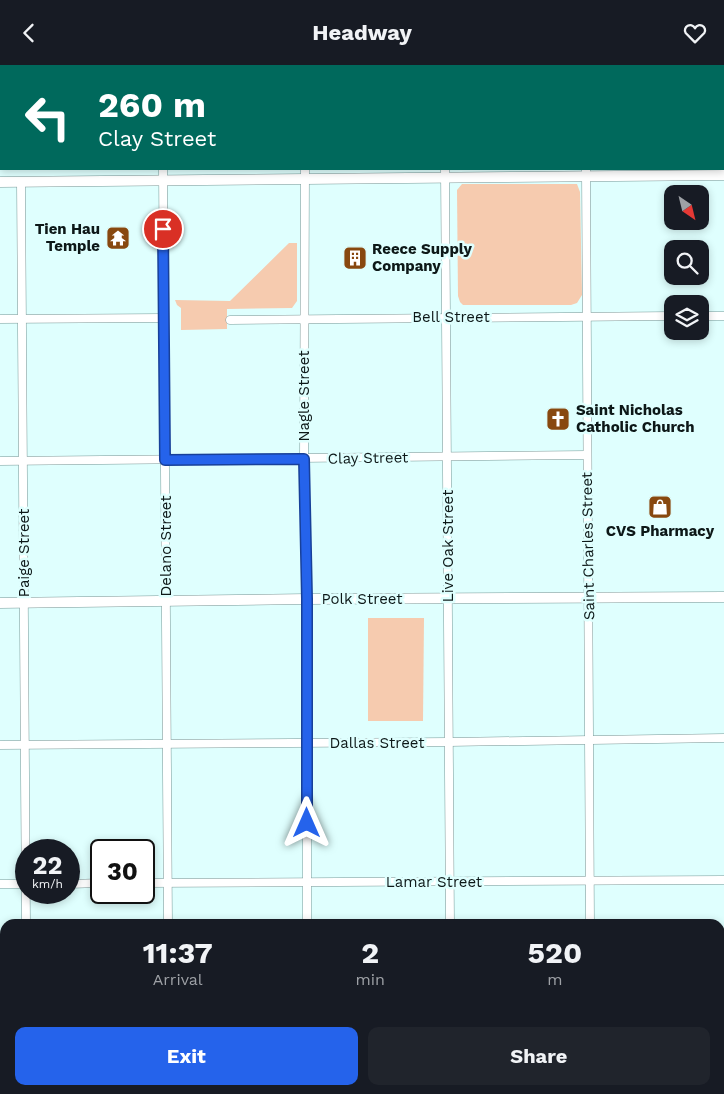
<!DOCTYPE html>
<style>
:root{--surface:#171b24;--page:#20242c;--text:#f1f3f6;--muted:#9ea1a6;--accent:#2563eb}
body{margin:0;font-family:"Work Sans",sans-serif;background:var(--page);color:var(--text);height:100vh;display:flex;flex-direction:column;font-size:19px;white-space:nowrap}
*{box-sizing:border-box;margin:0}
p{font-size:16px;color:var(--muted)}
.icon{flex:none;width:28px;height:28px;fill:none;stroke:currentColor;stroke-width:2;stroke-linecap:round;stroke-linejoin:round}
.map{position:relative;flex:1;overflow:hidden}
.side{position:absolute;left:0px;top:854px;width:725px;height:176px;display:flex;flex-direction:column;background:var(--surface);border-radius:15px 15px 0 0;box-shadow:0 2px 8px #0003}
.side>*{flex:none}
.hud{position:absolute;left:0px;top:0px;width:725px;height:105px;box-shadow:0 2px 8px #0003;background:#00695c;color:#fff;overflow:hidden}
.needle{width:32px;rotate:145deg}
.buttons{position:absolute;left:664px;top:120px;display:grid;gap:10px}
.buttons a{display:grid;place-items:center;width:45px;height:45px;border-radius:10px;background:var(--surface);box-shadow:0 2px 8px #0003;font-size:25px}
.speed{position:absolute;left:15px;top:774px;display:flex;gap:10px;font-size:25px;font-weight:700;text-align:center}
.speed>*{display:grid;place-content:center;width:65px;height:65px;border-radius:50%;background:var(--surface);box-shadow:0 2px 8px #0003;line-height:1}
.speed small{font-size:12px;font-weight:400}
.speed .limit{border:2px solid #111;border-radius:8px;background:#fff;color:#111}
.pin{position:absolute;display:grid;place-items:center;width:42px;height:42px;color:#fff;margin:-21px;border:2px solid #fff;border-radius:50%;box-shadow:0 1px 5px #0007}
.me{position:absolute;width:55px;margin:-28px;rotate:0deg;stroke-linejoin:round;filter:drop-shadow(0 0 4px #0008)}
.turn{display:flex;align-items:center;gap:18px;height:105px;padding:0 15px;font-size:22px}
.turn .icon{width:65px;height:65px;stroke-width:2.5}
.turn b{display:block;font-size:35px;line-height:42px}
.eta{display:flex;justify-content:space-evenly;align-items:center;height:85px;text-align:center}
.eta b{font-size:30px;font-weight:700;line-height:35px}
.primary-button{display:flex;gap:10px;margin-top:auto;padding:10px 15px}
.primary-button a{flex:1;height:58px;border-radius:10px;background:var(--accent);color:#fff;font-size:20px;font-weight:700;line-height:58px;text-align:center}
.primary-button a+a{background:var(--page);color:var(--text)}
header{display:flex;justify-content:space-between;align-items:center;height:65px;padding:0 15px;background:var(--surface);font-size:22px;font-weight:700}
.map>svg:first-child{display:block}
.green{fill:#f6cbaf}
.lines{fill:none;stroke-linecap:round;stroke-linejoin:round}
.street-casing{stroke:#799796;stroke-width:9}
.secondary-casing{stroke:#799796;stroke-width:11}
.street{stroke:#fff;stroke-width:8}
.secondary{stroke:#fff;stroke-width:10}
.route-casing{stroke:#184099;stroke-width:12}
.route{stroke:#2563eb;stroke-width:9}
.labels{text-anchor:middle;dominant-baseline:central;stroke-width:5;stroke-linejoin:round;paint-order:stroke}
.poi-label{font-size:15px;font-weight:bold;fill:#0d1818;stroke:#dffffe;text-anchor:start}
.street-label{font-size:15px;fill:#0d1818;stroke:#dffffe}
</style>
<header><svg class="icon" aria-label="back" viewBox="0 0 24 24"><path d="M15 5l-7 7 7 7"/></svg>Headway<svg class="icon" aria-label="heart" viewBox="0 0 24 24"><path d="M12 20l-8-8c-3-5 5-10 8-4 3-6 11-1 8 4z"/></svg></header>
<div class="map">
<svg width="724" height="1029" viewBox="0 0 724 1029">
<rect width="100%" height="100%" fill="#dffffe"/>
<g class="green">
<polygon points="462,119 577,119 580,127 582,230 577,238 571,240 463,240 460,237 458,231 457,125"/>
<polygon points="289,178 297,178 297,236 292,243 227,244 227,264 181,265 181,243 177,240 175,235 230,236"/>
<polygon points="368,553 424,553 423,656 368,656"/>
</g>
<g class="lines">
<g class="street-casing">
<g id="street">
<polyline points="303,0 303,1"/>
<polyline points="585,0 585,1"/>
<polyline points="0,1 1,1"/>
<polyline points="18,1 162,1"/>
<polyline points="445,1 445,0"/>
<polyline points="163,104 168,859"/>
<polyline points="305,104 304,394 307,534 307,859"/>
<polyline points="445,104 450,859"/>
<polyline points="586,104 590,859"/>
<polyline points="21,117 26,859"/>
<polyline points="700,251 724,251"/>
<polyline points="0,254 164,253"/>
<polyline points="230,255 672,251"/>
<polyline points="0,396 587,390"/>
<polyline points="0,680 449,677 724,673"/>
<polyline points="144,818 724,815"/>
<polyline points="0,819 26,819"/>
<polyline points="69,819 101,818"/>
<polyline points="27,1025 27,1029"/>
<polyline points="169,1025 169,1029"/>
<polyline points="309,1025 309,1029"/>
<polyline points="450,1025 450,1029"/>
<polyline points="592,1025 592,1029"/>
</g>
</g>
<g class="secondary-casing">
<g id="secondary">
<polyline points="0,117 724,110"/>
<polyline points="0,538 307,534 724,532"/>
<polyline points="720,955 724,955"/>
<polyline points="0,959 5,959"/>
</g>
</g>
<use href="#street" class="street"/>
<use href="#secondary" class="secondary"/>
</g>
<g class="lines">
<g class="route-casing">
<polyline id="route" points="163,164 165,395 304,394 307,534 307,758"/>
</g>
<use href="#route" class="route"/>
</g>
<defs>
<g id="temple-square" transform="scale(1.25)"><rect x="-9" y="-9" width="18" height="18" rx="4" fill="#88480f" stroke="#dffffe"/><path d="M0-6L5-2H3V0L6.5 2.5H4V6H1.5V3h-3V6H-4V2.5H-6.5L-3 0V-2H-5Z" fill="#fff"/></g>
<g id="building-square" transform="scale(1.25)"><rect x="-9" y="-9" width="18" height="18" rx="4" fill="#88480f" stroke="#dffffe"/><path d="M-4-6H4V6H1V3H-1V6H-4ZM-2.5-4.3h1.7v1.8h-1.7ZM.8-4.3h1.7v1.8H.8ZM-2.5-1h1.7V.8h-1.7ZM.8-1h1.7V.8H.8Z" fill="#fff"/></g>
<g id="church-square" transform="scale(1.25)"><rect x="-9" y="-9" width="18" height="18" rx="4" fill="#88480f" stroke="#dffffe"/><path d="M-1.2-6h2.4v3.5h3.3v2.4h-3.3V6h-2.4V-.1h-3.3v-2.4h3.3Z" fill="#fff"/></g>
<g id="shop-square" transform="scale(1.25)"><rect x="-9" y="-9" width="18" height="18" rx="4" fill="#88480f" stroke="#dffffe"/><path d="M-5-2.5h2.3a2.7 3.5 0 0 1 5.4 0H5L5.5 6h-11ZM-1.5-2.5h3a1.5 2.3 0 0 0-3 0Z" fill="#fff"/></g>
</defs>
<g fill-rule="evenodd">
<use href="#temple-square" x="118" y="173"/>
<use href="#building-square" x="355" y="193"/>
<use href="#church-square" x="558" y="354"/>
<use href="#shop-square" x="660" y="442"/>
</g>
<g class="labels">
<g class="poi-label">
<text x="100" y="164" text-anchor="end">Tien Hau<tspan x="100" dy="17">Temple</tspan></text>
<text x="372" y="184">Reece Supply<tspan x="372" dy="17">Company</tspan></text>
<text x="576" y="345">Saint Nicholas<tspan x="576" dy="17">Catholic Church</tspan></text>
<text x="660" y="466" text-anchor="middle">CVS Pharmacy</text>
</g>
<g class="street-label">
<text x="451" y="252">Bell Street</text>
<text transform="translate(304 331) rotate(-90)">Nagle Street</text>
<text transform="translate(368 393) rotate(-1)">Clay Street</text>
<text transform="translate(166 481) rotate(-90)">Delano Street</text>
<text transform="translate(448 481) rotate(-90)">Live Oak Street</text>
<text transform="translate(588 481) rotate(-91)">Saint Charles Street</text>
<text transform="translate(24 488) rotate(-90)">Paige Street</text>
<text x="362" y="534">Polk Street</text>
<text x="377" y="678">Dallas Street</text>
<text x="434" y="817">Lamar Street</text>
</g>
</g>
</svg>
<div class="buttons">
<a><svg class="needle" viewBox="-14 -14 28 28"><path d="M0-13l5 13h-10z" fill="#e53935"/><path d="M0 13l5-13h-10z" fill="#9ea1a6"/></svg></a>
<a><svg class="icon" aria-label="search" viewBox="0 0 24 24"><circle cx="10" cy="10" r="6"/><path d="M15 15l6 6"/></svg></a>
<a><svg class="icon" aria-label="layers" viewBox="0 0 24 24"><path d="M12 4l9 5-9 5-9-5zM3 14l9 5 9-5"/></svg></a>
</div>
<div class="speed"><div>22<small>km/h</small></div><div class="limit">30</div></div>
<div class="pin" style="left:163px;top:164px;background:#d93025"><svg class="icon" aria-label="arrive" viewBox="0 0 24 24"><path d="M6 21V4h12l-3 4 3 4H6"/></svg></div>
<svg class="me" style="left:307px;top:758px" viewBox="-20 -20 40 40"><path d="M0-17L14 15 0 8-14 15z" fill="#2563eb" stroke="#fff" stroke-width="4"/></svg>
<div class="hud">
<div class="turn"><svg class="icon" aria-label="left" viewBox="0 0 24 24"><path d="M17 20v-9H6M10 6l-5 5 5 5"/></svg><div><b>260 m</b>Clay Street</div></div>
</div>
<section class="side">
<div class="eta">
<div><b>11:37</b><p>Arrival</p></div>
<div><b>2</b><p>min</p></div>
<div><b>520</b><p>m</p></div>
</div>
<div class="primary-button"><a>Exit</a><a>Share</a></div>
</section>
</div>
